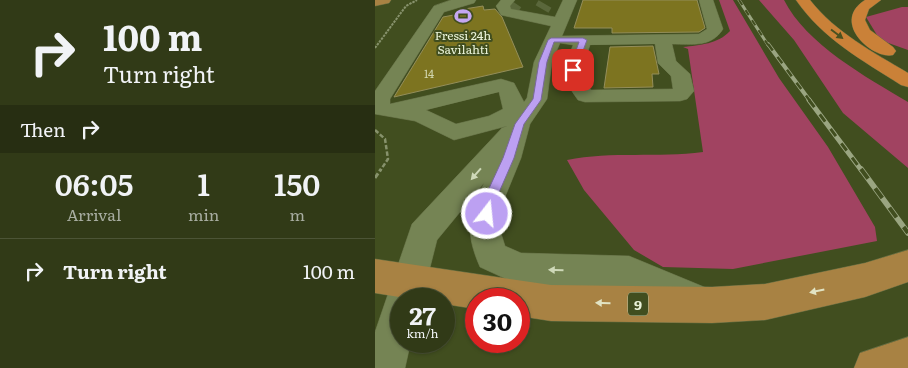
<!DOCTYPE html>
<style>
:root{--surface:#313a17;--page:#3d4524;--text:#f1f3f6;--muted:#a8ada1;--line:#4c5436}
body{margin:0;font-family:Literata,serif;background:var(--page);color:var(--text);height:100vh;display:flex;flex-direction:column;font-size:19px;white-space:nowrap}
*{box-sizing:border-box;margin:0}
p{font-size:16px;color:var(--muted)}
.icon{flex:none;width:28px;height:28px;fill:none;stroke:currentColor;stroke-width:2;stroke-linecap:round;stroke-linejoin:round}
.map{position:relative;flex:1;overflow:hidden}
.panel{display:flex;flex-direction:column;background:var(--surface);width:375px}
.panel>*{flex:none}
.top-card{background:#313a17;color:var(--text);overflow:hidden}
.speed{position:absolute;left:15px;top:288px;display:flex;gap:10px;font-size:25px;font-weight:700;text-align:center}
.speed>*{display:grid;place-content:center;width:65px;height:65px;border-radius:50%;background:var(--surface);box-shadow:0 1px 4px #0004,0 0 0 1px var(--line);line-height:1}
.speed small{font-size:12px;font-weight:400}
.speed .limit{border:8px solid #d22;background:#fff;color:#111}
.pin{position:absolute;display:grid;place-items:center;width:42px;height:42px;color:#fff;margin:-21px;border-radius:10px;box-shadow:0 2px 8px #0006}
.me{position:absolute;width:55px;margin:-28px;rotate:16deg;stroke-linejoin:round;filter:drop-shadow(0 0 4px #0008)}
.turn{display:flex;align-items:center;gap:18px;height:105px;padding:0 20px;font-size:22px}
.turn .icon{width:65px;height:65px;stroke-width:2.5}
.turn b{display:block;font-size:35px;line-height:42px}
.then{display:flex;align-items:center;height:48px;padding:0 20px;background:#0003;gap:10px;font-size:19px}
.eta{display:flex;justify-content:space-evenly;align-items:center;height:85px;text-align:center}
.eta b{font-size:30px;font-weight:600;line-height:35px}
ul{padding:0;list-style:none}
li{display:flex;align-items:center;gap:15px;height:65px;padding:0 20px;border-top:1px solid var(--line)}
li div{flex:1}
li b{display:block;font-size:19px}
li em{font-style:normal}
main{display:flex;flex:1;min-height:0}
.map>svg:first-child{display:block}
.green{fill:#a14361}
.building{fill:#7d7420;stroke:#948e5a}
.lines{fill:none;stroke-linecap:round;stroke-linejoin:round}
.minor-tunnel{stroke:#5a673b;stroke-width:15;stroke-dasharray:15 8;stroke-linecap:butt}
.minor-casing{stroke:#626d43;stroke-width:1}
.major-casing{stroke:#626d43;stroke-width:1}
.highway-casing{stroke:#626d43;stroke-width:1}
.path-far2{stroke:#87926c;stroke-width:2;stroke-dasharray:2.5 1;stroke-linecap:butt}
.path-far1{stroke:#87926c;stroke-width:2.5;stroke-dasharray:4.5 2;stroke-linecap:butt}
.path{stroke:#87926c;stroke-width:3;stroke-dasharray:5.5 2.5;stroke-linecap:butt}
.minor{fill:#758454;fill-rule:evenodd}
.major{fill:#a88243;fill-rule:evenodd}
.highway{fill:#ca8138;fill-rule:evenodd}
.rail-far3-casing{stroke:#9aa581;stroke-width:3}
.rail-far2-casing{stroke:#9aa581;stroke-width:4}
.rail-far1-casing{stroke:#9aa581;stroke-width:5}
.rail-casing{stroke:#9aa581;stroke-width:5.5}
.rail-far3{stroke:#414e1f;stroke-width:2;stroke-dasharray:6;stroke-linecap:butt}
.rail-far2{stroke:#414e1f;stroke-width:2.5;stroke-dasharray:8;stroke-linecap:butt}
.rail-far1{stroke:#414e1f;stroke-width:3;stroke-dasharray:9;stroke-linecap:butt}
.rail{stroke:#414e1f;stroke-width:4;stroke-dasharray:12;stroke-linecap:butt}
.oneway{fill:#485120}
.oneway2{fill:#ced8b8}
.oneway3{fill:#e1e3c3}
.route{fill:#bca0f2;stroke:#7a689d}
.labels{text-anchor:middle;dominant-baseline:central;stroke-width:4;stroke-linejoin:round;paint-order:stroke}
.far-number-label{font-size:11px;fill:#d0d4ac}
.far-poi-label{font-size:12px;fill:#ebf4da;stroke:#414e1f}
.shield{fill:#414e1f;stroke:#b8c2a2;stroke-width:1}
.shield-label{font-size:14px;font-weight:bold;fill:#ebf4da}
</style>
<main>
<section class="panel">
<div class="top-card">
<div class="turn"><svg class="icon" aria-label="right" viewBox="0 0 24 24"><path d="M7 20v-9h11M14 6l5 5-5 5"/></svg><div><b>100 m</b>Turn right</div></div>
<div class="then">Then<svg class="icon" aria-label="right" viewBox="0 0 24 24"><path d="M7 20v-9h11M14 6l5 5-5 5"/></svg></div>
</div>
<div class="eta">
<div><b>06:05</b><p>Arrival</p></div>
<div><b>1</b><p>min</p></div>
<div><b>150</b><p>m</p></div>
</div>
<ul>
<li><svg class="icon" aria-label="right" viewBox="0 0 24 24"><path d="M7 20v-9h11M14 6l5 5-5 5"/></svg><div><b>Turn right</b></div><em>100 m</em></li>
</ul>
</section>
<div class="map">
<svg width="533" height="368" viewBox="0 0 533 368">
<rect width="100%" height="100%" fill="#414e1f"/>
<g class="green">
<path d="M344,0H358L404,78L453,147L500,227L502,241L358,269L288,267L259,250L209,190L192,160C237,151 283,158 328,152L313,49L308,47C325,45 343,44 355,31Z"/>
<path d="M384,0H409C431,44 491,77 533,102V168L468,113L419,40Z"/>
<polygon points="527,7 533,7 533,50 505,40 491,17"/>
</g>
<g class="building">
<polygon points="208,0 322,0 330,28 324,32 237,33 237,28 199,28"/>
<polygon points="108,6 109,10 120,9 127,17 148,67 19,97 68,17 84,14 83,10"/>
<polygon points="278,46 284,74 277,74 278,87 229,88 235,47"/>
</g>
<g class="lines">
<g class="minor-tunnel">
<polyline points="136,9 140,3"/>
<polyline points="167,9 170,4"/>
</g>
<g class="minor-casing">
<path id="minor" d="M76,0H101L99,3L69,12L15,99V104L126,79L139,83L149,102L152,98L159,62L176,26L126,15L121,6L126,0H140L135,6L136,9L180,17L188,0H202L187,36L324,34L332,29L324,0H338L348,29C336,48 317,44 297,44L301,61L315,74L319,91L312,99L305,101L210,102L203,100C184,73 187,75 198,45L185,43L177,62L172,99L155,124L146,158L130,197L125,230L130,246L146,253L254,256L334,289L339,302L334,315L321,320L252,290L144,285L105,267C90,233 93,216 109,183L62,240L47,299H26V341H36L30,368H0V332L37,224L127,128L132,126L79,140L40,121L0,114V91L59,6ZM280,44L283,63L296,76L298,89L216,90C203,72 209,64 215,45ZM124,92L128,109L114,116L81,124L51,110Z"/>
</g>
<g class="major-casing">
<g id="major">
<polygon points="0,0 16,0 14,3 0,6"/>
<polygon points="533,250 533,282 490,297 390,320 337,323 176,321 144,316 144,299 101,299 101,309 69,304 69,299 36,299 0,293 0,259 176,285 337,287 390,284 490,263"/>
<polygon points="533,337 533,368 479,368 485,353"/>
</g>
</g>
<g class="highway-casing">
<g id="highway">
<path d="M421,0H435C461,33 498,52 533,73V87L526,85C487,60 448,39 421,0Z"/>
<path d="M490,0H506L494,9L490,20L495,30L518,47L521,51L518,55C498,60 455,22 490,0Z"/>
</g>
</g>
<polyline class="path-far2" points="0,48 31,6 42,0"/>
<polyline class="path-far1" points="0,130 10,139 13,159 5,171"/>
<polyline class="path" points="0,178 6,169"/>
<use href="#minor" class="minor"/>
<use href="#major" class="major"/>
<use href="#highway" class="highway"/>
<g class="rail-far3-casing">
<polyline id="rail-far3" points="364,0 393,45"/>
</g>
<g class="rail-far2-casing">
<polyline id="rail-far2" points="393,44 435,101"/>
</g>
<g class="rail-far1-casing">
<polyline id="rail-far1" points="434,100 487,171"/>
</g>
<g class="rail-casing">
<polyline id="rail" points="486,169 533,233"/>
</g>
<use href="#rail-far3" class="rail-far3"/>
<use href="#rail-far2" class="rail-far2"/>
<use href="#rail-far1" class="rail-far1"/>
<use href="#rail" class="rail"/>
</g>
<defs><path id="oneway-solid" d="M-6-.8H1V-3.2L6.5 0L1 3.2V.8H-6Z" transform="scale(1.25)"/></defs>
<use class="oneway" href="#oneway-solid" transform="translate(462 34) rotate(37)"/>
<g class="oneway2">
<use href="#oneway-solid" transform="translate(101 174) rotate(131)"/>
<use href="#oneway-solid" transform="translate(181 270) rotate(-178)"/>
</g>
<g class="oneway3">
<use href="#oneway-solid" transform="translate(442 291) rotate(168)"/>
<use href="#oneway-solid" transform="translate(228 303) rotate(-179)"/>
</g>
<polygon class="route" points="208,38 212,40 201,70 198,72 194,70 204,42 179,42 172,62 166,100 149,124 139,158 122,197 117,217 112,219 108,217 106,214 110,197 128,158 140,124 158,99 164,62 173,40 176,38"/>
<defs>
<g id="stadium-bare" transform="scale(1.35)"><path d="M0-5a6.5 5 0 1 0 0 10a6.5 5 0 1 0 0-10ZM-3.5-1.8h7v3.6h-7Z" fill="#c5a7f1" stroke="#414e1f" stroke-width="2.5" paint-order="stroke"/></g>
</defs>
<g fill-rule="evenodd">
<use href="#stadium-bare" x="88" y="16"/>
</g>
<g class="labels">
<g class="far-number-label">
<text x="54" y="73">14</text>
</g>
<g class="far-poi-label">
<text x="88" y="35">Fressi 24h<tspan x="88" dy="14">Savilahti</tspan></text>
</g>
<rect class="shield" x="253" y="292.5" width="20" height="23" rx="4"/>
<g class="shield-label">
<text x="263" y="304">9</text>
</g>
</g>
</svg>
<div class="speed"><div>27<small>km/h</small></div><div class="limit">30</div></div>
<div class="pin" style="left:198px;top:70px;background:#d93025"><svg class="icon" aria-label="arrive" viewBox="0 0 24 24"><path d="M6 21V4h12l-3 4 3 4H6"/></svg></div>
<svg class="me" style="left:112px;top:214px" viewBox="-20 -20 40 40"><circle r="17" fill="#bca0f2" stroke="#fff" stroke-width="3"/><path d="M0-11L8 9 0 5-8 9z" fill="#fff"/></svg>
</div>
</main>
